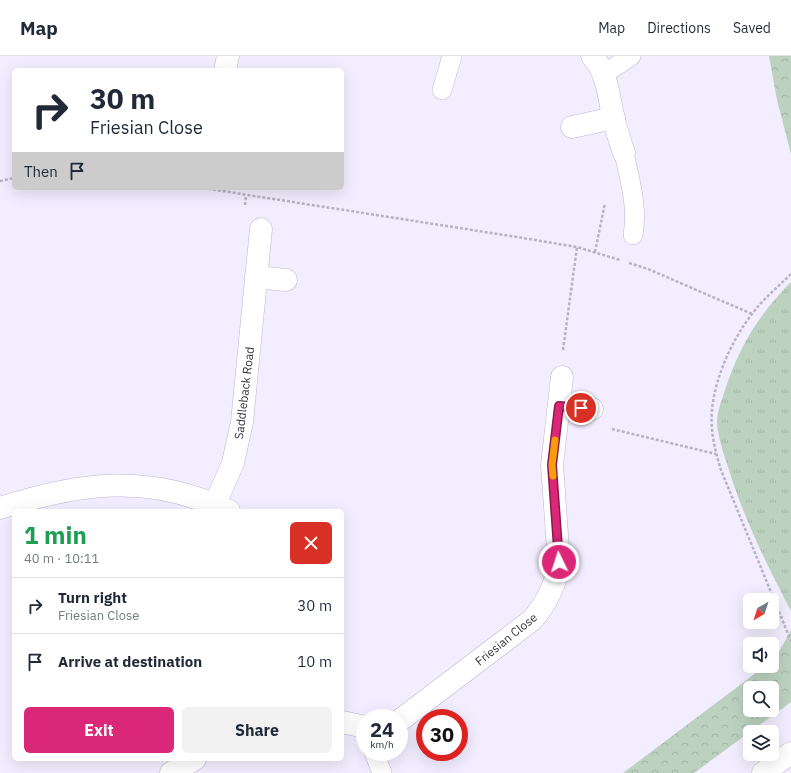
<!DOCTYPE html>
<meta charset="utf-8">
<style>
:root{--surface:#fff;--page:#f2f2f3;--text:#1f2937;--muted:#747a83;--line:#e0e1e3;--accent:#db2777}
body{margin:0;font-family:"IBM Plex Sans",sans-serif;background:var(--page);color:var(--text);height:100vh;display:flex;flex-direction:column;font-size:15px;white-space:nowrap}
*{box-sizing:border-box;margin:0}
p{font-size:13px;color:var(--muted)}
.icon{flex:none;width:22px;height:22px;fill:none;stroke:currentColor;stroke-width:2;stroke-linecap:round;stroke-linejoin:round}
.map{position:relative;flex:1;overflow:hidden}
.side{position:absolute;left:12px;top:453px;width:332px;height:252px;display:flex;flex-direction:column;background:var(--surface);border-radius:6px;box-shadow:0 4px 16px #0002}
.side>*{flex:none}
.hud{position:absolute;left:12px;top:12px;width:332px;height:122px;border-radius:6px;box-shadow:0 4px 16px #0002;background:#fff;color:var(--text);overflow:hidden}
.needle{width:26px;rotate:219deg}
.buttons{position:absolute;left:743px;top:537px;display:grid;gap:8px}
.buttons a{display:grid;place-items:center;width:36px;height:36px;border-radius:6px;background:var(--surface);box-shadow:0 4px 16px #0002;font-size:20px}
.speed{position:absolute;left:356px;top:653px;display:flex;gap:8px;font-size:20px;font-weight:700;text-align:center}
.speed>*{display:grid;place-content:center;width:52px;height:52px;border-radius:50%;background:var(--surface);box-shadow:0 4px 16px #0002;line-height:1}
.speed small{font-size:10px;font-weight:400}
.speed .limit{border:6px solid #d22;background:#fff;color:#111}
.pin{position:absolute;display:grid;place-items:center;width:34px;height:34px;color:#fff;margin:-17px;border:2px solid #fff;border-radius:50%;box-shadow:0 1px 4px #0007}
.me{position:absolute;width:44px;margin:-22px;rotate:356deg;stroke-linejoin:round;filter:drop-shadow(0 0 3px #0008)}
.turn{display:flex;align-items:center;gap:14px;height:84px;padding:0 12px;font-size:18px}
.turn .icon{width:52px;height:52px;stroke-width:2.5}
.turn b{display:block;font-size:28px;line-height:34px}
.then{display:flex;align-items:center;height:38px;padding:0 12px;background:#0003;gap:8px;font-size:15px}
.round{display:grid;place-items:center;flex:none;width:42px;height:42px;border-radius:6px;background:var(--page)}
.overview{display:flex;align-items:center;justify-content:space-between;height:68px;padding:0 12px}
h1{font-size:24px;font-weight:700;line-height:30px;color:#1e9e55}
.action{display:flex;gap:8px;margin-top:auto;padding:8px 12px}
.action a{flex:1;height:46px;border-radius:6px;background:var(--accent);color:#fff;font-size:16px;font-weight:700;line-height:46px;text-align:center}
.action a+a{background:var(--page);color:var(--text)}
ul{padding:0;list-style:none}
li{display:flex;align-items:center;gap:12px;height:56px;padding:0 12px;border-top:1px solid var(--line)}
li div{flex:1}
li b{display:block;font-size:15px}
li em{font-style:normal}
header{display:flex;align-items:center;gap:24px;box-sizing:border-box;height:56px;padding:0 20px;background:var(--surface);border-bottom:1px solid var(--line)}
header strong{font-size:19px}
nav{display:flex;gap:22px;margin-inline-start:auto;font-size:14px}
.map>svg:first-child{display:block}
.grass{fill:url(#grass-tufts)}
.forest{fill:url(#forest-crowns);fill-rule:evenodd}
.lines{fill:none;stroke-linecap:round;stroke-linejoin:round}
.lane-casing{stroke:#bdb6d0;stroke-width:20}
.street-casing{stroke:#bdb6d0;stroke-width:23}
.secondary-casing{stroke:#bdb6d0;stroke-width:23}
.path{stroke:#b7b3c2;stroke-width:2.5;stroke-dasharray:3 2;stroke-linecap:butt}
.lane{stroke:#fff;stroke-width:19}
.street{stroke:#fff;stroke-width:22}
.secondary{stroke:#fff;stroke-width:22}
.route-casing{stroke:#8e194d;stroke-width:10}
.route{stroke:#db2777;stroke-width:7}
.slow{stroke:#f59e0b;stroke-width:7}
.labels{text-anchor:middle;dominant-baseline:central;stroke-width:3;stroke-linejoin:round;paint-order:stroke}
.street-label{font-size:12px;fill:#37343e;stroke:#fff}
</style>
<header>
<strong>Map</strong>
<nav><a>Map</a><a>Directions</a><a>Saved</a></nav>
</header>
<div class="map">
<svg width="791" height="717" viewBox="0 0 791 717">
<defs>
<pattern id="grass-tufts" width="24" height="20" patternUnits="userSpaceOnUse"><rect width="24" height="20" fill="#bcd2bf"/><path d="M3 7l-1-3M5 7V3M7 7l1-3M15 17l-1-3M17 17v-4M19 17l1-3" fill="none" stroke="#a2b5a5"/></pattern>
<pattern id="forest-crowns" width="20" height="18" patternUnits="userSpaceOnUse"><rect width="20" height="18" fill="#bcd2bf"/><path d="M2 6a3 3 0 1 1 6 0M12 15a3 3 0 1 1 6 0" fill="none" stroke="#a2b5a5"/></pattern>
</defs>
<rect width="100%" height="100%" fill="#f2eeff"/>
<path class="grass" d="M791,226V555C767,509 743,461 728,411C723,396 718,381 717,366C717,356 722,343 725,334C739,291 759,258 791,226Z"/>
<g class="forest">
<polygon points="769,0 791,0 791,98 777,44"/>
<path d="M791,574V646L694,717H623L765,610H772V605L776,601ZM750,632H772V654H750Z"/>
</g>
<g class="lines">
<g class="lane-casing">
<g id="lane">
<polyline points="603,19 631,0"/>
<polyline points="442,34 452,0"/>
<path d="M624,97C630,125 638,151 633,179"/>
<polyline points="374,696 382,717"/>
</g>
</g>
<g class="street-casing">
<g id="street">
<path d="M592,0C607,16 609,40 613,61C616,73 620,85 624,97"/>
<polyline points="225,14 228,0"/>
<polyline points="572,71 614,62"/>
<polyline points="256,221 286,224"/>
<polyline points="559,350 592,353"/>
<polyline points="215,448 233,407 242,366 261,173"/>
<path d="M0,452C81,426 150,417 229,455"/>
<path d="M399,665L532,564C547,547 556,529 559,506L552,409L562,321"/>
<polyline points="342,666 365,671"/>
<polyline points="171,717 195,703"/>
</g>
</g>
<g class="secondary-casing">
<polyline id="secondary" points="763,717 791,697"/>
</g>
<g class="path">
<polyline points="0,125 14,122"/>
<polyline points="203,132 517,181 577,191 620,204"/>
<polyline points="245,149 246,140"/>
<polyline points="595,196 605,147"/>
<polyline points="629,207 648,213 752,258"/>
<path d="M791,218C778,231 763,243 752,258C732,284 715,321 712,354C710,374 715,395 721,414L791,585"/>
<polyline points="563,294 577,191"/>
<polyline points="612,373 716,398"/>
</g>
<use href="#lane" class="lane"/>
<use href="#street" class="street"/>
<use href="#secondary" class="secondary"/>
</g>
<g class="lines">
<g class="route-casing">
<polyline id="route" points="559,506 552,409 559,350 581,352"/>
</g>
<use href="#route" class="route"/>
<polyline class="slow" points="553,420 552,409 555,384"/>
</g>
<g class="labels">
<g class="street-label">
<text transform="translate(244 337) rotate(-83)">Saddleback Road</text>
<text transform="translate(506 583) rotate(-39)">Friesian Close</text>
</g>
</g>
</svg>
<div class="buttons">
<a><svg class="needle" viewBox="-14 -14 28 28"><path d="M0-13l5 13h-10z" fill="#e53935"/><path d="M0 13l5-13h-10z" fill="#747a83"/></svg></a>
<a><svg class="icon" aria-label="sound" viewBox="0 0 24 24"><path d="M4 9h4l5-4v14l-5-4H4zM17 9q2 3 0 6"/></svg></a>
<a><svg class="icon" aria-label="search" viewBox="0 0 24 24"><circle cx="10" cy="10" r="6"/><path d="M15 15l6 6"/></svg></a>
<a><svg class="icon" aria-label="layers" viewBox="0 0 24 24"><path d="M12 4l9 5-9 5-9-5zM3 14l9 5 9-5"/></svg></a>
</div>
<div class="speed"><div>24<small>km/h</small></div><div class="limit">30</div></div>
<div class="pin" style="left:581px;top:352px;background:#d93025"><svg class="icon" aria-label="arrive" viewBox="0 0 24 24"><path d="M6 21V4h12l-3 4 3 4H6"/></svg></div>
<svg class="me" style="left:559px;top:506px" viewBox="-20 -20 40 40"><circle r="17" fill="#db2777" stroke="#fff" stroke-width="3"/><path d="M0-11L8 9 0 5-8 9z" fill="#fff"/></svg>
<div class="hud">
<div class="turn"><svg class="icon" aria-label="right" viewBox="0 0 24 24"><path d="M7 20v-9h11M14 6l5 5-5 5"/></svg><div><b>30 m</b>Friesian Close</div></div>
<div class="then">Then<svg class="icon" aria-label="arrive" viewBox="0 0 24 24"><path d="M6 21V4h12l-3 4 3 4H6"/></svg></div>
</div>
<section class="side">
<div class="overview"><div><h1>1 min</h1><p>40 m · 10:11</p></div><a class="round" style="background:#d93025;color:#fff"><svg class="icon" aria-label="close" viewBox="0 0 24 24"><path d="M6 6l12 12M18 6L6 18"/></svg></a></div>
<ul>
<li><svg class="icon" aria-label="right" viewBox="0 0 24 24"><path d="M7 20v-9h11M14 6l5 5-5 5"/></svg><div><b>Turn right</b><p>Friesian Close</p></div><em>30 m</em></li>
<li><svg class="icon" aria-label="arrive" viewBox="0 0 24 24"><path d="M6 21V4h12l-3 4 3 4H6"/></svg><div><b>Arrive at destination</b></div><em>10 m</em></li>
</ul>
<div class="action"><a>Exit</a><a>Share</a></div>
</section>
</div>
